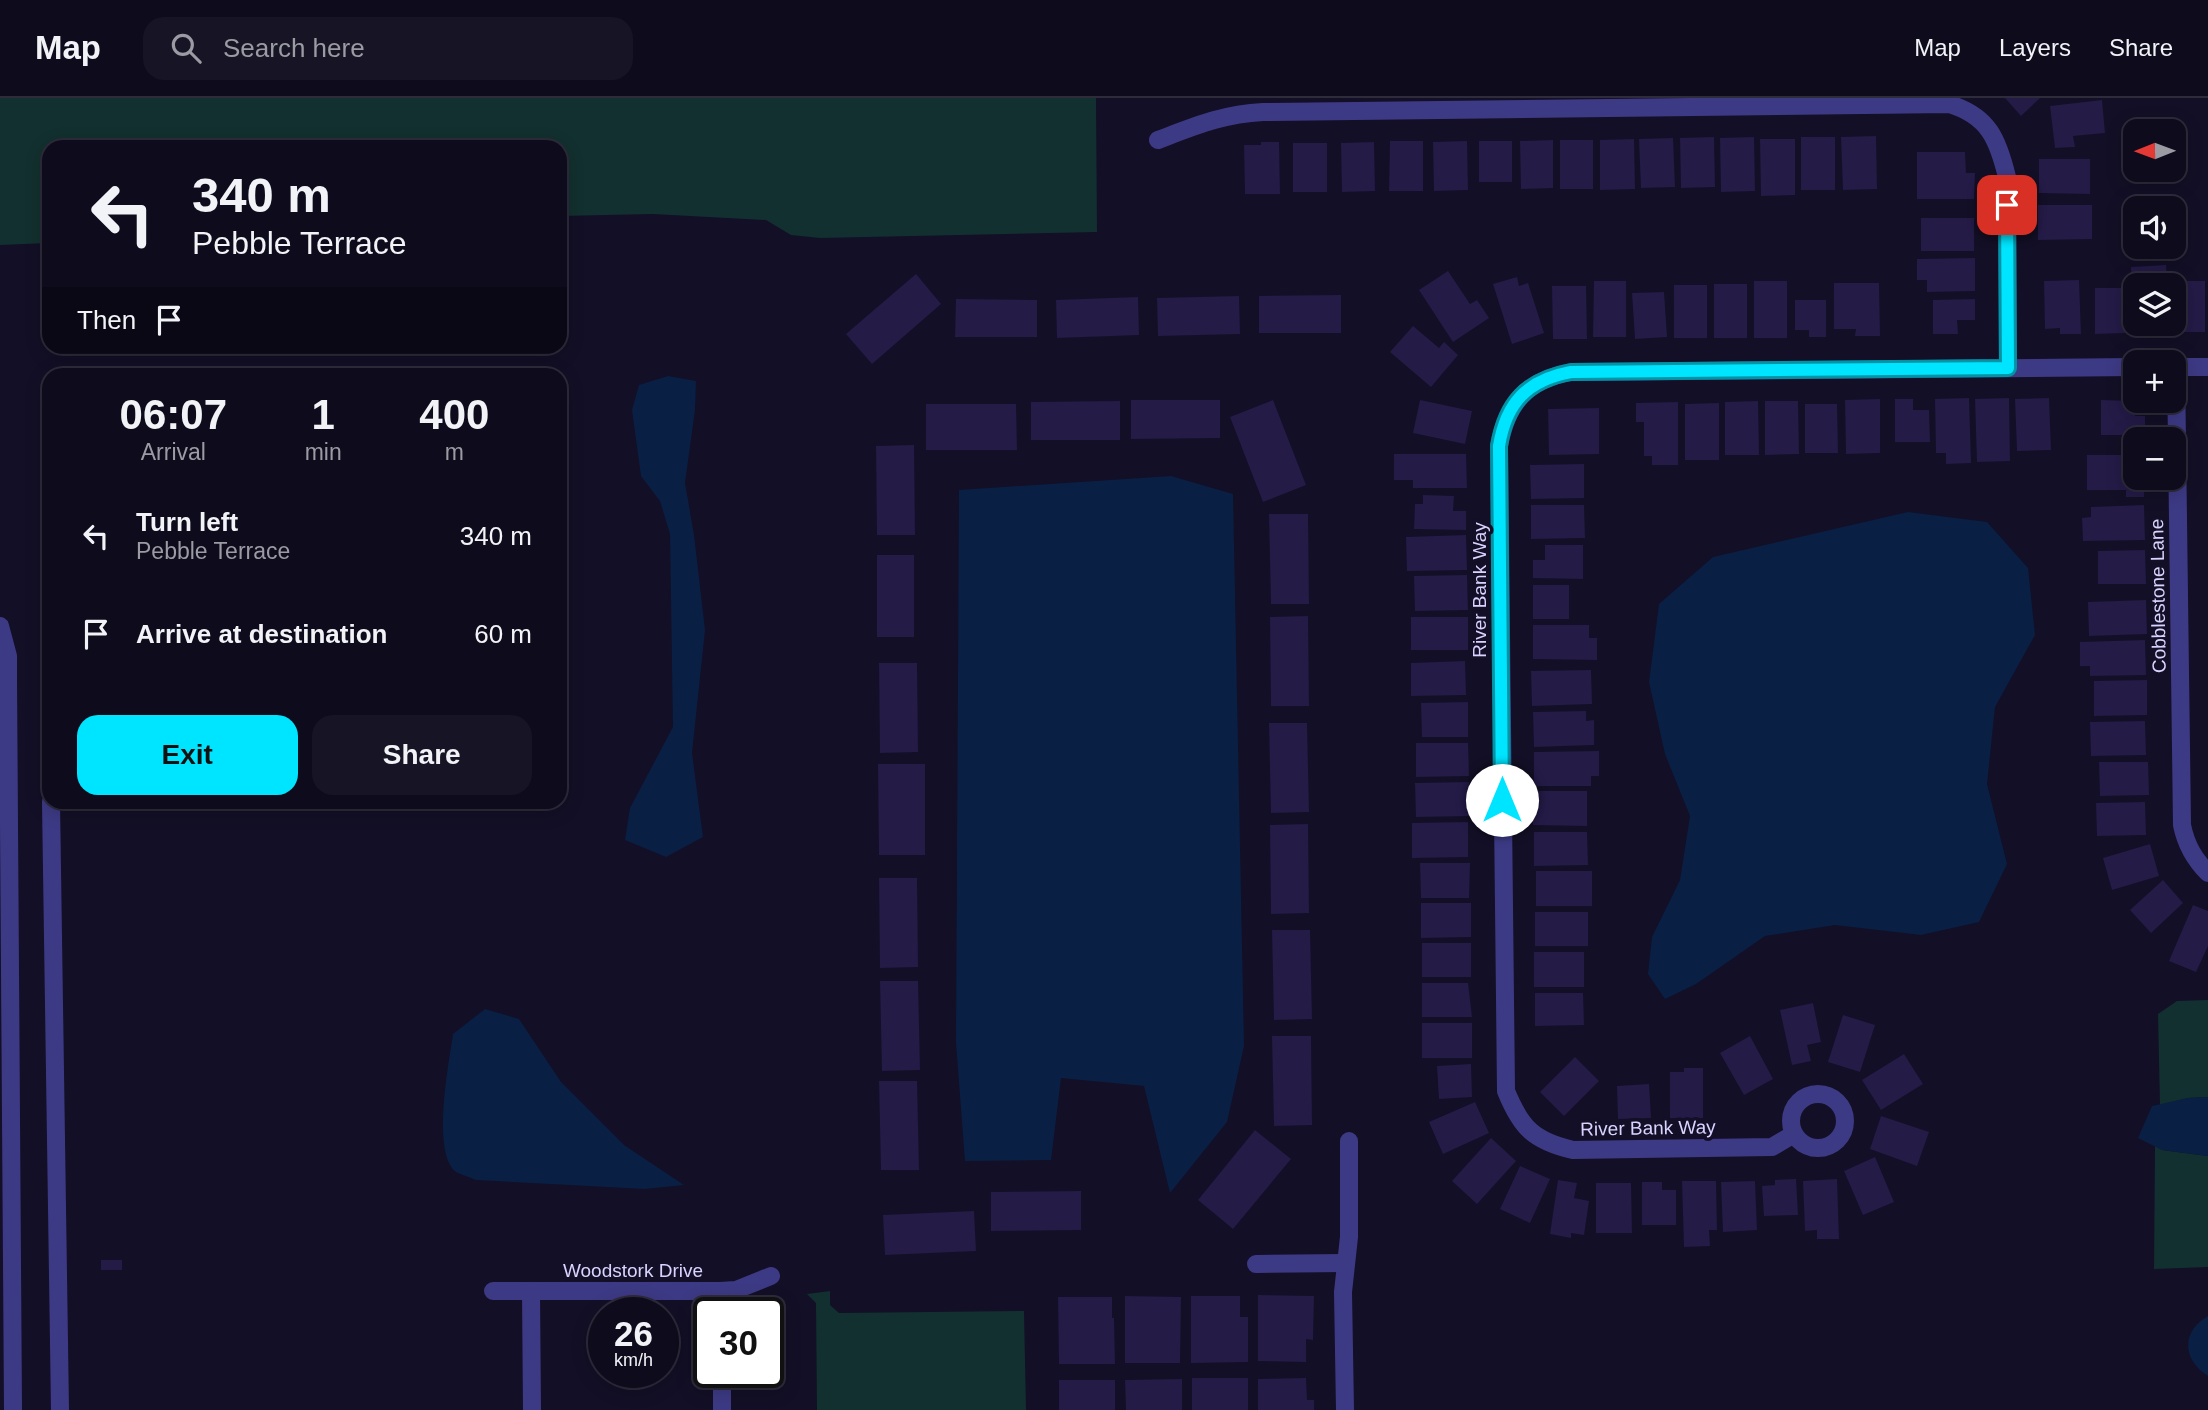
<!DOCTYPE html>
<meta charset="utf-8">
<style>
:root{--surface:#0e0b1c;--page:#171425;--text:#f1f3f6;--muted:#9b9ba3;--line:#2e2b3b;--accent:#00e5ff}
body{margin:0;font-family:Helvetica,sans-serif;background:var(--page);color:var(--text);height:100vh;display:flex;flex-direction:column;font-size:26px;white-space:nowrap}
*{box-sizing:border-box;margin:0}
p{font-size:23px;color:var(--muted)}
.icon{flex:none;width:38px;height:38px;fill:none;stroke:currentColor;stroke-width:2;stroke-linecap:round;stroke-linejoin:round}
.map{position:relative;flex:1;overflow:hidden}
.sheet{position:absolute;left:42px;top:270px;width:525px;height:441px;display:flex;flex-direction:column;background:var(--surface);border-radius:21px;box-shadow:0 4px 18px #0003,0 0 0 2px var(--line)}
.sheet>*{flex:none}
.guide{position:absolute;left:42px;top:42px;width:525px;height:214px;border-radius:21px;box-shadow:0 4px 18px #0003,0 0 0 2px var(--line);background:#0e0b1c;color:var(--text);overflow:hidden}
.needle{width:46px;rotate:269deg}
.tools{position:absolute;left:2123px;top:21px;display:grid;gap:14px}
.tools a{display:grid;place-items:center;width:63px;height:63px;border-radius:14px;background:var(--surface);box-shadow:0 4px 18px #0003,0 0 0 2px var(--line);font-size:35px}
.speed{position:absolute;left:588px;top:1199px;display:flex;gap:14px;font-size:35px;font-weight:700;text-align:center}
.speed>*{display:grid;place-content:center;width:91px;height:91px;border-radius:50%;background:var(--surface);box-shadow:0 4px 18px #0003,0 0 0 2px var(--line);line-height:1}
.speed small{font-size:18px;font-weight:400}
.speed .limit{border:4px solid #111;border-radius:10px;background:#fff;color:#111}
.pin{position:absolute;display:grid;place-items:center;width:60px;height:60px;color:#fff;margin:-30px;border-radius:14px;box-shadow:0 4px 10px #0006}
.me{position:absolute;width:77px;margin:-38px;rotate:0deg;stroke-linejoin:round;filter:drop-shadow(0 0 5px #0008)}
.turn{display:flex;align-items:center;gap:24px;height:147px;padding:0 35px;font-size:32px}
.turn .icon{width:91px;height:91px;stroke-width:2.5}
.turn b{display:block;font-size:49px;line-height:60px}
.then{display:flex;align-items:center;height:66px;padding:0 35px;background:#0003;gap:14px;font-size:26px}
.eta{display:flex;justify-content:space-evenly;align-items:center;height:119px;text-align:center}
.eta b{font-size:42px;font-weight:700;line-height:49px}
.cta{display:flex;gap:14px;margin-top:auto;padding:14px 35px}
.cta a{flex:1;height:80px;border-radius:21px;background:var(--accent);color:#111;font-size:28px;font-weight:700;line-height:80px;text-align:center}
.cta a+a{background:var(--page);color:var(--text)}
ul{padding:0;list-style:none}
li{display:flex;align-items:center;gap:21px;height:98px;padding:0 35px}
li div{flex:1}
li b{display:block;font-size:26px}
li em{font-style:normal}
header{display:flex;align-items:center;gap:42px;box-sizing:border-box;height:98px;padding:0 35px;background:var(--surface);border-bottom:2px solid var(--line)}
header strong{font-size:33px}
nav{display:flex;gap:38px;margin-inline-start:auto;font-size:24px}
.search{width:490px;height:63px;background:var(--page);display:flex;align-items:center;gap:18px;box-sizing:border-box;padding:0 24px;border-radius:21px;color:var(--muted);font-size:26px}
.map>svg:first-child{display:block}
.green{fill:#12302f}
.water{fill:#0a1f44}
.building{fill:#241b47}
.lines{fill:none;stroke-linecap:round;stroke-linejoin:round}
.minor{stroke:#3d3a85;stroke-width:18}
.route-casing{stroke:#0095a6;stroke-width:18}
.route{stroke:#00e5ff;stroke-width:12}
.labels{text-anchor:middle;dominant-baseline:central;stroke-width:7;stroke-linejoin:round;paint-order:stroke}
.street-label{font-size:19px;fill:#d9d4ff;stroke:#130f26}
</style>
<header>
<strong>Map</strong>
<div class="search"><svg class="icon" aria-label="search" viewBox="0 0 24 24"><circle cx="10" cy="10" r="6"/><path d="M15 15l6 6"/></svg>Search here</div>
<nav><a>Map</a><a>Layers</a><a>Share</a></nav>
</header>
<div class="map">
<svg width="2208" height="1312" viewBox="0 0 2208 1312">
<rect width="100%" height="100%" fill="#130f26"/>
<g class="green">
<polygon points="0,0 1096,0 1097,134 820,140 791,137 766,122 653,116 560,118 560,49 49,49 49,145 0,147"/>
<polygon points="2208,902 2208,999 2188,1000 2160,1007 2158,916 2177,903"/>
<polygon points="2155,1048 2162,1052 2208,1058 2208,1169 2154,1171"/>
<polygon points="830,1193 830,1207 839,1215 1024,1213 1026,1312 817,1312 816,1205 807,1196"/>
</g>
<g class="water">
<polygon points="668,278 696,283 695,312 685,385 694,437 705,532 692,655 703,739 666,759 625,742 630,710 673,629 670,436 660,403 641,378 632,312 639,287"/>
<polygon points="1171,378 1233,396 1244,948 1227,1024 1170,1095 1144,988 1061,980 1051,1062 965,1063 956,945 959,392"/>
<polygon points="1908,414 1987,424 2028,470 2035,537 1995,609 1987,686 2007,766 1979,824 1921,837 1835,827 1765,838 1696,886 1665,901 1648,876 1652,839 1680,782 1690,718 1665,656 1649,584 1659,506 1713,459"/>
<path d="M485,911L519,921L561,984L624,1047L684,1087L645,1091L476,1082C470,1079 461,1077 456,1074C431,1055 449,964 453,936Z"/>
<polygon points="2208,999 2208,1058 2162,1052 2138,1040 2152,1008 2188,1000"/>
<path d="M2208,1218V1278C2182,1262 2181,1233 2208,1218Z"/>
</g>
<g class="building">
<polygon points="2005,0 2040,0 2021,18"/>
<polygon points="2102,2 2105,35 2073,38 2075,49 2055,50 2050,8"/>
<polygon points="1876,38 1877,91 1843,92 1841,39"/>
<polygon points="1714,39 1715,89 1681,90 1680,40"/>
<polygon points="1754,39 1755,93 1721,94 1720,40"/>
<rect x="1801" y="39" width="34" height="53"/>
<polygon points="1673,40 1675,89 1641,90 1639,41"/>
<polygon points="1634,41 1635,91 1600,92 1600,42"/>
<polygon points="1760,41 1795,41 1795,97 1761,98"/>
<polygon points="1553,42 1553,90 1521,91 1520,43"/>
<rect x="1560" y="42" width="33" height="49"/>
<polygon points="1390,43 1423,43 1423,93 1389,93"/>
<polygon points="1467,43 1468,92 1434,93 1433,44"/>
<rect x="1479" y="43" width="33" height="41"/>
<polygon points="1261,44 1279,44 1280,96 1245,96 1244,47 1261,47"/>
<polygon points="1374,44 1375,93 1342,94 1341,45"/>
<rect x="1293" y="45" width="34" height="49"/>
<polygon points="1917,54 1965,54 1966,75 1975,75 1974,101 1917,101"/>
<polygon points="2039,61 2090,61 2090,96 2039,95"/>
<polygon points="2038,107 2092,107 2092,141 2038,142"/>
<rect x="1921" y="120" width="53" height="33"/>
<polygon points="1975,160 1975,193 1927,194 1927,182 1917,182 1917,161"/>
<polygon points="2166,167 2167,187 2135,187 2135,215 2133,216 2131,169"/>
<polygon points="1448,173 1470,206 1477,202 1489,220 1453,244 1419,192"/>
<polygon points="916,176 941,206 872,266 846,236"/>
<polygon points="1517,179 1519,188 1528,185 1544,235 1512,246 1493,186"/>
<polygon points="2079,182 2081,236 2060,236 2060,230 2045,231 2044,183"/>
<polygon points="1594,183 1626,183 1626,239 1593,239"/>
<rect x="1754" y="183" width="33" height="57"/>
<polygon points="2186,183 2205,183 2205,234 2175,234 2175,189 2186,189"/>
<polygon points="1834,185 1879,185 1880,238 1855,238 1856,231 1834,231"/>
<rect x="1714" y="186" width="33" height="54"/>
<rect x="1674" y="187" width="33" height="53"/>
<polygon points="1552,188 1586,188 1587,241 1553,241"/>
<polygon points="2095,190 2125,190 2125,235 2095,236"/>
<polygon points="1664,194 1667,239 1635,241 1632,195"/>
<polygon points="1341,197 1341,235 1259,235 1259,198"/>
<polygon points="1239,198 1240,236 1158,238 1157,200"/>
<polygon points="1138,199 1139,237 1057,240 1056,202"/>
<polygon points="956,201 1037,202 1037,239 955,239"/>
<polygon points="1975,201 1975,222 1957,222 1958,236 1933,236 1933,202"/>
<polygon points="1795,202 1826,202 1826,239 1809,239 1809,232 1795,232"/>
<polygon points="2147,226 2169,226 2169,236 2148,236"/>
<polygon points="1413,228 1439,250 1444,244 1458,257 1431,289 1390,254"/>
<polygon points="1969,300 1971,365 1946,366 1946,355 1936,355 1935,301"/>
<polygon points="2009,300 2010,363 1977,364 1975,301"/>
<polygon points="2049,300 2051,352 2017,353 2015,301"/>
<polygon points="1880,301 1880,355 1846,356 1845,302"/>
<polygon points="1895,301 1913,301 1913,312 1929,312 1930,344 1895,344"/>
<polygon points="1131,302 1220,302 1220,340 1131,341"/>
<polygon points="1273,302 1306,387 1263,404 1230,319"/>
<polygon points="1420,302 1472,313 1465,346 1413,335"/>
<polygon points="2101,302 2135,303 2135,318 2145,318 2145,337 2101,337"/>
<polygon points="1120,303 1120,342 1031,342 1031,304"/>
<polygon points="1758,303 1759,357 1725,357 1725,304"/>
<polygon points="1765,303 1798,303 1799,356 1765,357"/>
<polygon points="1678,304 1678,367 1652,367 1652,358 1644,358 1644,324 1636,324 1636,305"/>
<polygon points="1719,305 1719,362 1685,362 1685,306"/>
<polygon points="926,306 1016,306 1017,352 926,352"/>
<polygon points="1805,306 1837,306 1838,355 1805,355"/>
<polygon points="1599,310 1599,356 1549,357 1548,311"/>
<polygon points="914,347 915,437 877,437 876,348"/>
<polygon points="1394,356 1466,356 1467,390 1413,390 1413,382 1394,382"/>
<polygon points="2087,357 2135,357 2135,380 2144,380 2144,399 2126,399 2126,392 2087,392"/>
<polygon points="1584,366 1584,400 1531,401 1530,367"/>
<polygon points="1423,397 1454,398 1453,413 1466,413 1466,432 1414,431 1415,406 1423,406"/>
<polygon points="1531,407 1584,407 1585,440 1531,441"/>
<polygon points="2144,407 2145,442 2083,443 2082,420 2091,419 2091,409"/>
<polygon points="1269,416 1308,416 1309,506 1271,506"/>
<polygon points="1466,437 1467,472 1407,473 1406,439"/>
<polygon points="1545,447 1583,447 1583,481 1533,480 1533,462 1545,462"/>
<polygon points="2145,452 2146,486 2098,486 2098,453"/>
<rect x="877" y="457" width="37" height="82"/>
<polygon points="1467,477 1468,512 1415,513 1414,478"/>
<rect x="1533" y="487" width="36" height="34"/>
<polygon points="2146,502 2147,536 2089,538 2088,504"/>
<polygon points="1308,518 1309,608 1271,608 1270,519"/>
<rect x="1411" y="519" width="57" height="33"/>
<polygon points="1533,527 1589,527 1589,540 1597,540 1597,562 1533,561"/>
<polygon points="2145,542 2146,577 2090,578 2090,568 2080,568 2080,544"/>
<polygon points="1465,563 1466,597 1411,598 1411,565"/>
<polygon points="879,565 917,565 918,654 880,655"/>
<polygon points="1591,572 1592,606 1532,608 1531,573"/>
<polygon points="2147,582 2147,617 2094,618 2094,583"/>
<polygon points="1468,604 1468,639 1422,639 1421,605"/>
<polygon points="1586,613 1586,623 1594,622 1594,647 1534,649 1533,614"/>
<polygon points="2145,623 2146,657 2091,658 2090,624"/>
<polygon points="1269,625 1307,625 1309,714 1271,715"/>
<polygon points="1416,645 1468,645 1469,678 1416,679"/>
<polygon points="1599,653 1599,678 1591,678 1591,688 1534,688 1534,654"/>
<polygon points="2099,664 2148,664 2149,697 2100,698"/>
<polygon points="878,666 925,666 925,757 879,757"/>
<polygon points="1469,684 1470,718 1416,719 1415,685"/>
<polygon points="1533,693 1587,693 1587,728 1533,727"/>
<polygon points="2145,704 2146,737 2097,738 2096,705"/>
<polygon points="1468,724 1468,759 1412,760 1412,725"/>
<polygon points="1308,726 1309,815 1271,816 1270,727"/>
<polygon points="1534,734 1587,734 1588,767 1534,768"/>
<polygon points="2150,746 2159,778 2112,792 2103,760"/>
<polygon points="1420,765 1470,765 1469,800 1421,800"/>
<rect x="1536" y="773" width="56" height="35"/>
<polygon points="879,780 917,780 918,869 880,870"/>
<polygon points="2163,782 2183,805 2151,835 2130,812"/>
<polygon points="1421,805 1471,805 1471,839 1421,840"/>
<polygon points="2193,807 2208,813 2208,848 2196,874 2169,863"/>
<rect x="1535" y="814" width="53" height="34"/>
<polygon points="1272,832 1310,832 1312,921 1274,922"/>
<rect x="1422" y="845" width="49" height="34"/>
<rect x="1534" y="854" width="50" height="35"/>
<polygon points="880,883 918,883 920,972 882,973"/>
<polygon points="1422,885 1468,885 1472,919 1422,919"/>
<polygon points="1535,895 1583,895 1584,927 1535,928"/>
<polygon points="1813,905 1821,944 1807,947 1811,963 1792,967 1780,912"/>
<polygon points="1843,917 1875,927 1860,974 1828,964"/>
<rect x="1422" y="925" width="50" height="35"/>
<polygon points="1272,938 1311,938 1312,1027 1274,1028"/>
<polygon points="1750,938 1773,981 1744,997 1720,955"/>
<polygon points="1904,956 1923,986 1881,1012 1862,982"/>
<polygon points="1575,959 1599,983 1564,1018 1540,994"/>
<polygon points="1471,966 1472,999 1439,1001 1437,968"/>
<polygon points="1684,970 1703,970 1703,1020 1670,1020 1670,974 1684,974"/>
<polygon points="879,983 917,983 919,1072 881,1072"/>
<polygon points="1649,986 1651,1020 1618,1021 1617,988"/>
<polygon points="1475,1004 1489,1035 1443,1056 1429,1024"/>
<polygon points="1881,1018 1929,1034 1917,1068 1870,1051"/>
<polygon points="1255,1032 1291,1061 1233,1131 1198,1102"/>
<polygon points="1491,1040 1516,1063 1477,1106 1452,1083"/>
<polygon points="1875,1059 1894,1104 1863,1117 1844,1073"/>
<polygon points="1520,1068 1550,1081 1530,1125 1500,1111"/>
<polygon points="1796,1081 1798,1117 1764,1118 1762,1088 1775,1087 1775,1082"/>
<polygon points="1837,1081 1839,1141 1817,1141 1817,1132 1805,1133 1803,1083"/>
<polygon points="1558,1082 1577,1085 1574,1100 1589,1103 1584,1137 1571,1135 1571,1140 1550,1136"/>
<polygon points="1682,1083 1716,1083 1717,1132 1709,1132 1710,1148 1684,1149"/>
<polygon points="1755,1083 1757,1132 1723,1134 1721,1084"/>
<polygon points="1642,1084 1662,1084 1662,1092 1676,1092 1676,1127 1642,1127"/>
<polygon points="1596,1085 1631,1085 1632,1135 1596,1135"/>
<polygon points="1081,1093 1081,1132 991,1133 991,1094"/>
<polygon points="974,1113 976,1153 885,1157 883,1117"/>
<rect x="101" y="1162" width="21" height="10"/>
<polygon points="1258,1197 1314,1198 1313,1242 1306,1241 1306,1264 1258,1263"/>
<polygon points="1125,1198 1181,1199 1180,1265 1125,1265"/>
<polygon points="1191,1198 1240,1198 1240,1219 1248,1219 1248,1264 1191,1265"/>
<polygon points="1058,1199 1112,1199 1112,1220 1114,1220 1115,1266 1059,1266"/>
<rect x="1192" y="1280" width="56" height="32"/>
<polygon points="1306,1280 1307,1302 1314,1302 1314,1312 1258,1312 1258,1281"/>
<polygon points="1182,1281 1182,1312 1126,1312 1125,1282"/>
<rect x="1059" y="1282" width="56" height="30"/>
</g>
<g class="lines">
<g class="minor">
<path d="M1158,42C1195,28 1223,16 1263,14L1949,6C1989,18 1998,42 2007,79L2008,270"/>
<polyline points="2174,269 2208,269"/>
<path d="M2176,269L2182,727C2186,747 2194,761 2208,775"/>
<polyline points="0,528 8,558 8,580 13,1312"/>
<polyline points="51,704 60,1312"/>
<circle cx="1818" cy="1023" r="27"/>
<path d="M1794,1036L1772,1049L1573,1052C1534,1043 1521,1030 1506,993L1499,348C1507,305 1527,282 1571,274L2135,269"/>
<polyline points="1256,1166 1346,1165"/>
<polyline points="493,1193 720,1193 736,1192 771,1178"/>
<polyline points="531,1193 532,1312"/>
<polyline points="720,1193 721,1214"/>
<polyline points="722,1274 722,1312"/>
<polyline points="1345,1312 1343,1194 1349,1139 1349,1043"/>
</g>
</g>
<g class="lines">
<g class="route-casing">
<path id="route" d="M1502,702L1499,348C1506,305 1527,282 1571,274L2008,270L2007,107"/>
</g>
<use href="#route" class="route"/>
</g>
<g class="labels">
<g class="street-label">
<text transform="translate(1479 492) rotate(-90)">River Bank Way</text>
<text transform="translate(2158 498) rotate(-91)">Cobblestone Lane</text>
<text transform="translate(1648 1030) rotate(-1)">River Bank Way</text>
<text x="633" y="1172">Woodstork Drive</text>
</g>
</g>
</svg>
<div class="tools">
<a><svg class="needle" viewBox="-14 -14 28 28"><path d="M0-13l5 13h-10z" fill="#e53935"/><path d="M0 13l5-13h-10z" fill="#9b9ba3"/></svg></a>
<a><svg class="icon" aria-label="sound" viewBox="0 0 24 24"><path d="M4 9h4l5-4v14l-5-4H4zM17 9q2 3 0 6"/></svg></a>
<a><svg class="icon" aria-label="layers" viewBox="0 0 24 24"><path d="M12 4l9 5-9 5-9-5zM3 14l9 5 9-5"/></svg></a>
<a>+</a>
<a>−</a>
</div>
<div class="speed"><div>26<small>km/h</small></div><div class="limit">30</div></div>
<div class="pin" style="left:2007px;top:107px;background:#d93025"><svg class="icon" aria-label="arrive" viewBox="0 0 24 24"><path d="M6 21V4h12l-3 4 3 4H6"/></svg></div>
<svg class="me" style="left:1502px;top:702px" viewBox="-20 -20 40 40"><circle r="19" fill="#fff"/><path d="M0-13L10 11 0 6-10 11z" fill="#00e5ff"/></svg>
<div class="guide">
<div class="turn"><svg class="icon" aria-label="left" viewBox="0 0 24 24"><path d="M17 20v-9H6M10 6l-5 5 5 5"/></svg><div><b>340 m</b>Pebble Terrace</div></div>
<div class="then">Then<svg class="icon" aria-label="arrive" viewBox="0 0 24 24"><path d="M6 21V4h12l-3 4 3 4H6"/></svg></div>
</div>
<section class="sheet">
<div class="eta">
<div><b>06:07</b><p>Arrival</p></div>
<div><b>1</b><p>min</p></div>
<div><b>400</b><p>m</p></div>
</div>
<ul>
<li><svg class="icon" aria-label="left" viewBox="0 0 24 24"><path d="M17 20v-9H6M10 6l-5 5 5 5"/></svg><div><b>Turn left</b><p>Pebble Terrace</p></div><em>340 m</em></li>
<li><svg class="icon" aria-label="arrive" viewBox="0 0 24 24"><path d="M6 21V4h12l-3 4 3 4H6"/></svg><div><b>Arrive at destination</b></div><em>60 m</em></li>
</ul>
<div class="cta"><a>Exit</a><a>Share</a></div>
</section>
</div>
